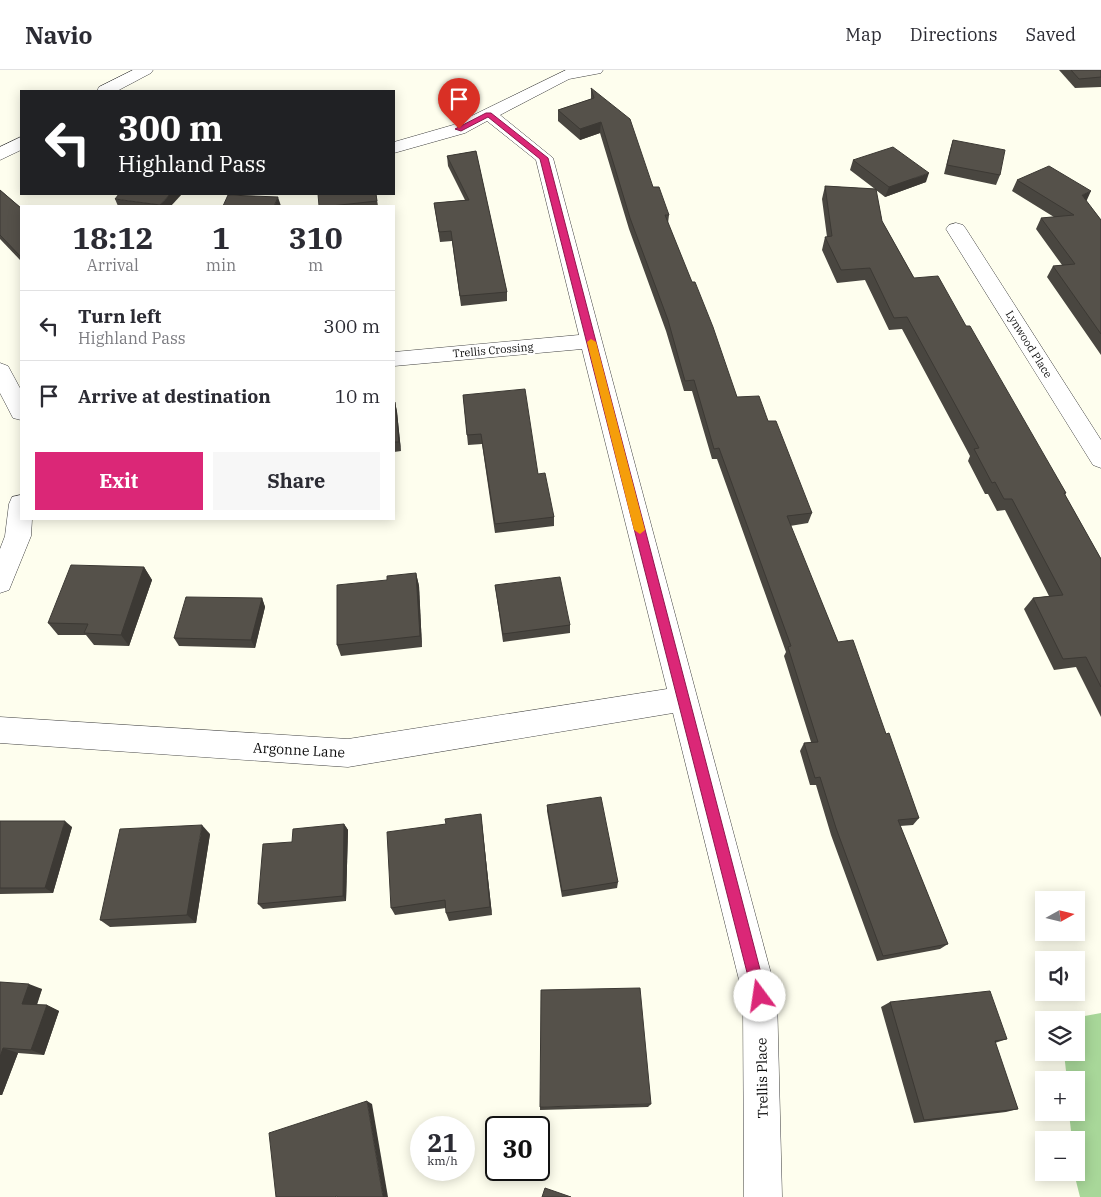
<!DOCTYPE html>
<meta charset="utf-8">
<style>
:root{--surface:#fff;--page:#f7f7f7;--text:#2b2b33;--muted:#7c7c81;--line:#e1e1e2;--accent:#db2777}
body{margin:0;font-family:"IBM Plex Serif",serif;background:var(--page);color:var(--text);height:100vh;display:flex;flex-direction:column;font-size:19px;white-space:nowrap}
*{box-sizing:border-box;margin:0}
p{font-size:16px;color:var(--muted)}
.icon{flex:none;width:28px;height:28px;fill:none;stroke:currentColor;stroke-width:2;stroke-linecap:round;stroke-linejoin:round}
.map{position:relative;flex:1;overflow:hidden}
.panel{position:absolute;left:20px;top:135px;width:375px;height:315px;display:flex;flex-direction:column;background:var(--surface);border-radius:0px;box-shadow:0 2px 12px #0003}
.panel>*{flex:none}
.top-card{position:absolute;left:20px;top:20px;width:375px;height:105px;border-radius:0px;box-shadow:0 2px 12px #0003;background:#202124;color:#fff;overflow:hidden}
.needle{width:32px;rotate:82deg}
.controls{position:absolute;left:1035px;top:821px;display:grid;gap:10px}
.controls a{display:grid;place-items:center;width:50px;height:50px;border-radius:0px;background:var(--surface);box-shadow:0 2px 12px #0003;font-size:25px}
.speed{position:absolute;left:410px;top:1046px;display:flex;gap:10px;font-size:25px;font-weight:700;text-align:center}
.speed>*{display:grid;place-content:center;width:65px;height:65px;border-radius:50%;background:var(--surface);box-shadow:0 2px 12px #0003;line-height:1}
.speed small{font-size:12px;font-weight:400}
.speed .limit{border:2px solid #111;border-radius:8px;background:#fff;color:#111}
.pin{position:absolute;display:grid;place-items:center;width:42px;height:42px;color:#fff;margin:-51px -21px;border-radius:50% 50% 50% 0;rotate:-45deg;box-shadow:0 0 5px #0007}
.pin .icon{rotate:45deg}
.me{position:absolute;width:55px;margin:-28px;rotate:346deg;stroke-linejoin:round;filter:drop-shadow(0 0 4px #0008)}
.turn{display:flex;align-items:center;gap:18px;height:105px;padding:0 15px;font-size:22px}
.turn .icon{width:65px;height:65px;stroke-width:2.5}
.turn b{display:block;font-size:35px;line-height:42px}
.eta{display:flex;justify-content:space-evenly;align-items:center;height:85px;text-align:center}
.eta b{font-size:30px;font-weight:800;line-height:35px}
.action{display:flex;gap:10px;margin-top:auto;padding:10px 15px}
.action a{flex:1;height:58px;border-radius:0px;background:var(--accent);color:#fff;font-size:20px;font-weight:800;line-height:58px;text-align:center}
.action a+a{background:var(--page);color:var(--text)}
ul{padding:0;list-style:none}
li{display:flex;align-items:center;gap:15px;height:70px;padding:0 15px;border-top:1px solid var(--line)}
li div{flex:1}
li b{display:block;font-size:19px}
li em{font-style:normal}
header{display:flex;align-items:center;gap:30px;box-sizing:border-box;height:70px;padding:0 25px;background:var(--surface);border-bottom:1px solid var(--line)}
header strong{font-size:24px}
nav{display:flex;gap:28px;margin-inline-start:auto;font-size:18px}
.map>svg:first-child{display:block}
.forest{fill:#a8d799}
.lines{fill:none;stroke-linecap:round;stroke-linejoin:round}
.street-casing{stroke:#404040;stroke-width:1}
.street{fill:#fff;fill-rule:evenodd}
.wall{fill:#494640}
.shaded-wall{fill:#3c3934}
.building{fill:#55514a;stroke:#3c3934}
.route{fill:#db2777;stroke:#8e194d}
.slow{fill:#f59e0b}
.labels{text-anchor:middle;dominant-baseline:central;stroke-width:5;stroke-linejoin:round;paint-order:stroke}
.far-street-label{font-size:11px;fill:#0d0d0d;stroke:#fff}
.street-label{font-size:14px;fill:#0d0d0d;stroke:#fff}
</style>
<header>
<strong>Navio</strong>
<nav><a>Map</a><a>Directions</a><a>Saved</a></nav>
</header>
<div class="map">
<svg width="1101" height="1127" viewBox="0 0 1101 1127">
<rect width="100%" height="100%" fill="#fefeee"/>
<polygon class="forest" points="1101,943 1101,1127 1080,1127 1074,1103 1076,1102 1076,1070 1072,1070 1069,1043 1076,1042 1076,1010 1067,1010 1064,983 1076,982 1076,950 1063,950"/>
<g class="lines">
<g class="street-casing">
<g id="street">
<polygon points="133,0 153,0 151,3 117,21 97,21 99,17"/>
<polygon points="566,0 603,0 601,3 569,9 500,45 553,88 777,926 782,1127 744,1127 743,926 673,643 348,697 0,673 0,647 348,669 667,619 582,279 394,296 394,282 579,265 536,90 487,51 465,63 394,83 394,72 453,55"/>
<polygon points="21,67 21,80 0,90 0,77"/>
<polygon points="956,153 963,155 966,159 1101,370 1101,398 1093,395 946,159 949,155"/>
<polygon points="0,293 8,296 21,320 21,350 13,348 0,323"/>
<polygon points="21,425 21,449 32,449 31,466 9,520 0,523 0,479 5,466 9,434 12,427"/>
</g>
</g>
<use href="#street" class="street"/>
</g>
<g class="wall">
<polygon points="1059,0 1101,0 1101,17 1075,18"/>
<polygon points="591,18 653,117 669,145 668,153 737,327 768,351 812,443 808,453 790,456 838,572 886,664 919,748 913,755 900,756 948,874 940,879 877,891 831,765 816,715 810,715 800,681 804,673 811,672 784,586 786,582 717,389 712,389 692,321 684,321 666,261 629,159 600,63 580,70 558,51 558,40 591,29"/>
<polygon points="953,70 1000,105 996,115 944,104 950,80"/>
<polygon points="476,81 507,222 507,231 461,236 452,171 440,172 434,133 465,130 448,96 447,86"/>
<polygon points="853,90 926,112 885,127 876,120 882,151 914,208 966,256 1066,423 1065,425 1101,489 1101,647 1076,597 1054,600 1024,539 1033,528 1049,526 1005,440 997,441 988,424 985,424 968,391 970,386 902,259 889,260 865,210 837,213 822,180 825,167 827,167 822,129 825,116 875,119 850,100"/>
<polygon points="1017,110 1086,131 1101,150 1101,285 1047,207 1053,196 1062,195 1036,159 1041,148 1054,147 1012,121"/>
<polygon points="0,120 21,138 21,191 0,169"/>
<polygon points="376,124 378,136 319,136"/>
<polygon points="115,129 171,136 118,136"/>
<polygon points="463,325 538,404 554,447 554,456 495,463 482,374 468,375"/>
<polygon points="395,332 397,342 401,381 394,382 394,333"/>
<polygon points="144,497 152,510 129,576 94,575 86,565 58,565 48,553"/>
<polygon points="416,503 419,516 422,577 341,586 337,575"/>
<polygon points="495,515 570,555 570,563 503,572"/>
<polygon points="262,528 265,537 255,578 179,576 174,568"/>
<polygon points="547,735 618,812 617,818 562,827 547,741"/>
<polygon points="481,744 492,845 449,851 446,843 446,838 395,845 391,838 446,754"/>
<polygon points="0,751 72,757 53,823 0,824"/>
<polygon points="344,754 348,760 346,831 263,839 258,834 292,772"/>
<polygon points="210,764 196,853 110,857 100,850"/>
<polygon points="0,912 42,919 37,935 47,935 59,941 44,985 18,983 2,1025 0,1025"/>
<polygon points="890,932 1007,969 995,973 1018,1039 1006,1042 914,1053 881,937"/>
<polygon points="651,1034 648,1037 540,1040 540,1037"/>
</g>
<g class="shaded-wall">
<polygon points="601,52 600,63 580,70 580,59"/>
<polygon points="929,103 926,112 885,127 889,117"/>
<polygon points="1091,121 1086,132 1082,125"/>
<polygon points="170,124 182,124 171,136 160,136 160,135"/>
<polygon points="278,127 281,136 274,136"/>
<polygon points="395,332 397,342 401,381 399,372"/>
<polygon points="144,497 152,510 129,576 121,565"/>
<polygon points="416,503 419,516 422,577 420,566"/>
<polygon points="262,528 265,537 255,578 251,570"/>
<polygon points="481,744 482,754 492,845 490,837"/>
<polygon points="65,751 72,757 53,823 45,818"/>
<polygon points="344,754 348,760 346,831 343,826"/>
<polygon points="202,755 210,764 196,853 187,845"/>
<polygon points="29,914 42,919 35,939 22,934"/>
<polygon points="47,935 59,941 44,985 31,980"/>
<polygon points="3,978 18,983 2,1025 0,1025 0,987"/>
<polygon points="367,1031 372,1034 388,1127 383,1127"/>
</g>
<g class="building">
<polygon points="1071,0 1101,0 1101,7 1079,9"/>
<polygon points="591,18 630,49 653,117 659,117 669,145 665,145 692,212 695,212 713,257 737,327 759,326 768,351 776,351 812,443 787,446 838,572 853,570 886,664 889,663 919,748 898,750 948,874 883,886 836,758 820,707 815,708 804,673 818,672 788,577 791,576 719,378 714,379 694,310 685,311 668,250 630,148 601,52 580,59 558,40 594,28"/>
<polygon points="953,70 1005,80 1000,105 947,95"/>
<polygon points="893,77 929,103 889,117 853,90"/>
<polygon points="476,81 507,222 460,226 451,161 439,162 434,133 469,130 447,86"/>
<polygon points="1049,96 1091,121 1082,125 1101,150 1101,264 1053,196 1075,194 1041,148 1074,145 1017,110"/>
<polygon points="825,116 876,119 882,151 914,208 938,206 966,256 970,256 1066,423 1064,423 1101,489 1101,617 1086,587 1063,589 1033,528 1063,525 1012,429 1004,429 995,412 992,413 974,379 979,378 907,247 894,248 870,198 841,200 825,167 832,166"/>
<polygon points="0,120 21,138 21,187 0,165"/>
<polygon points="119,124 170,124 160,135 115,129"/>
<polygon points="318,124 376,124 377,131 331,136 319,136"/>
<polygon points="228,125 278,127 274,136 223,136"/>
<polygon points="525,319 538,404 545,403 554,447 495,454 481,364 467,365 463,325"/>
<polygon points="395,332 399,372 394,372 394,333"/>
<polygon points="71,495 144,497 121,565 84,563 88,554 48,553"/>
<polygon points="416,503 420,566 337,575 337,515 387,510 387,506"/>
<polygon points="560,507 570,555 503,564 495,515"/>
<polygon points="186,527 262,528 251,570 174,568"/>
<polygon points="601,727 618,812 562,821 547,735"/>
<polygon points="481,744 490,837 446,843 445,830 391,838 387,762 446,754 445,749"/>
<polygon points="0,751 65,751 45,818 0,818"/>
<polygon points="344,754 343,826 258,834 263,774 292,772 293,759"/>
<polygon points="202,755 187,845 100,850 120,759"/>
<polygon points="0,912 29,914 22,934 47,935 31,980 3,978 0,987"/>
<polygon points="640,918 651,1034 540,1037 541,920"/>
<polygon points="990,921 1007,969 995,971 1018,1039 924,1050 890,932"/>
<polygon points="367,1031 383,1127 337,1127 337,1126 334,1127 276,1127 269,1063"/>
<polygon points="545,1118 571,1127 542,1127"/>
</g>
<polygon class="route" points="486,43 491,43 548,88 767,926 765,931 760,933 755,931 753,926 540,89 488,47 461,61 455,59"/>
<polygon class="slow" points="591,269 596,272 645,460 640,464 634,460 587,272"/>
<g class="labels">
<g class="far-street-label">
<text transform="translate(1029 274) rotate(58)">Lynwood Place</text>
<text transform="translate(493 280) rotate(-5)">Trellis Crossing</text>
</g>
<g class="street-label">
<text transform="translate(299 680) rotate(3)">Argonne Lane</text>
<text transform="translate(762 1008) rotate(-91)">Trellis Place</text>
</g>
</g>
</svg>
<div class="controls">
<a><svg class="needle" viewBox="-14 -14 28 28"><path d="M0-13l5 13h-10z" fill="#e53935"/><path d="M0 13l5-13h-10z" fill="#7c7c81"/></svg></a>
<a><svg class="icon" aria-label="sound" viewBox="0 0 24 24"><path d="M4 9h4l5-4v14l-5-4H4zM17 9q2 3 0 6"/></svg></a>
<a><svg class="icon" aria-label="layers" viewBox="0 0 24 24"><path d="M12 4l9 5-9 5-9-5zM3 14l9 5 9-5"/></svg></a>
<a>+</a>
<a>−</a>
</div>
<div class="speed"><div>21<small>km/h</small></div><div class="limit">30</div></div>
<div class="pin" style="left:459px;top:59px;background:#d93025"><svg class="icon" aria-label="arrive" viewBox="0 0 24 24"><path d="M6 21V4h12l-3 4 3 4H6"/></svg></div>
<svg class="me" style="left:760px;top:926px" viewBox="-20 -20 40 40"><circle r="19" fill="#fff"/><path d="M0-13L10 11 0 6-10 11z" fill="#db2777"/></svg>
<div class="top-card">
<div class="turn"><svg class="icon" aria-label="left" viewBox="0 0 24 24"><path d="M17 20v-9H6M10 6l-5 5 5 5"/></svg><div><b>300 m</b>Highland Pass</div></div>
</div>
<section class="panel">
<div class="eta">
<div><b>18:12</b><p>Arrival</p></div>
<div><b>1</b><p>min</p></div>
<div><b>310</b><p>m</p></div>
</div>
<ul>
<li><svg class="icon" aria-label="left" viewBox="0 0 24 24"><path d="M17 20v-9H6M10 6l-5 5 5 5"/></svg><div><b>Turn left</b><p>Highland Pass</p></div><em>300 m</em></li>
<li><svg class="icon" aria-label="arrive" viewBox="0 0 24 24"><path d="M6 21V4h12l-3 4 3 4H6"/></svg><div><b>Arrive at destination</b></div><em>10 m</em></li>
</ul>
<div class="action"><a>Exit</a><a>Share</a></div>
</section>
</div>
